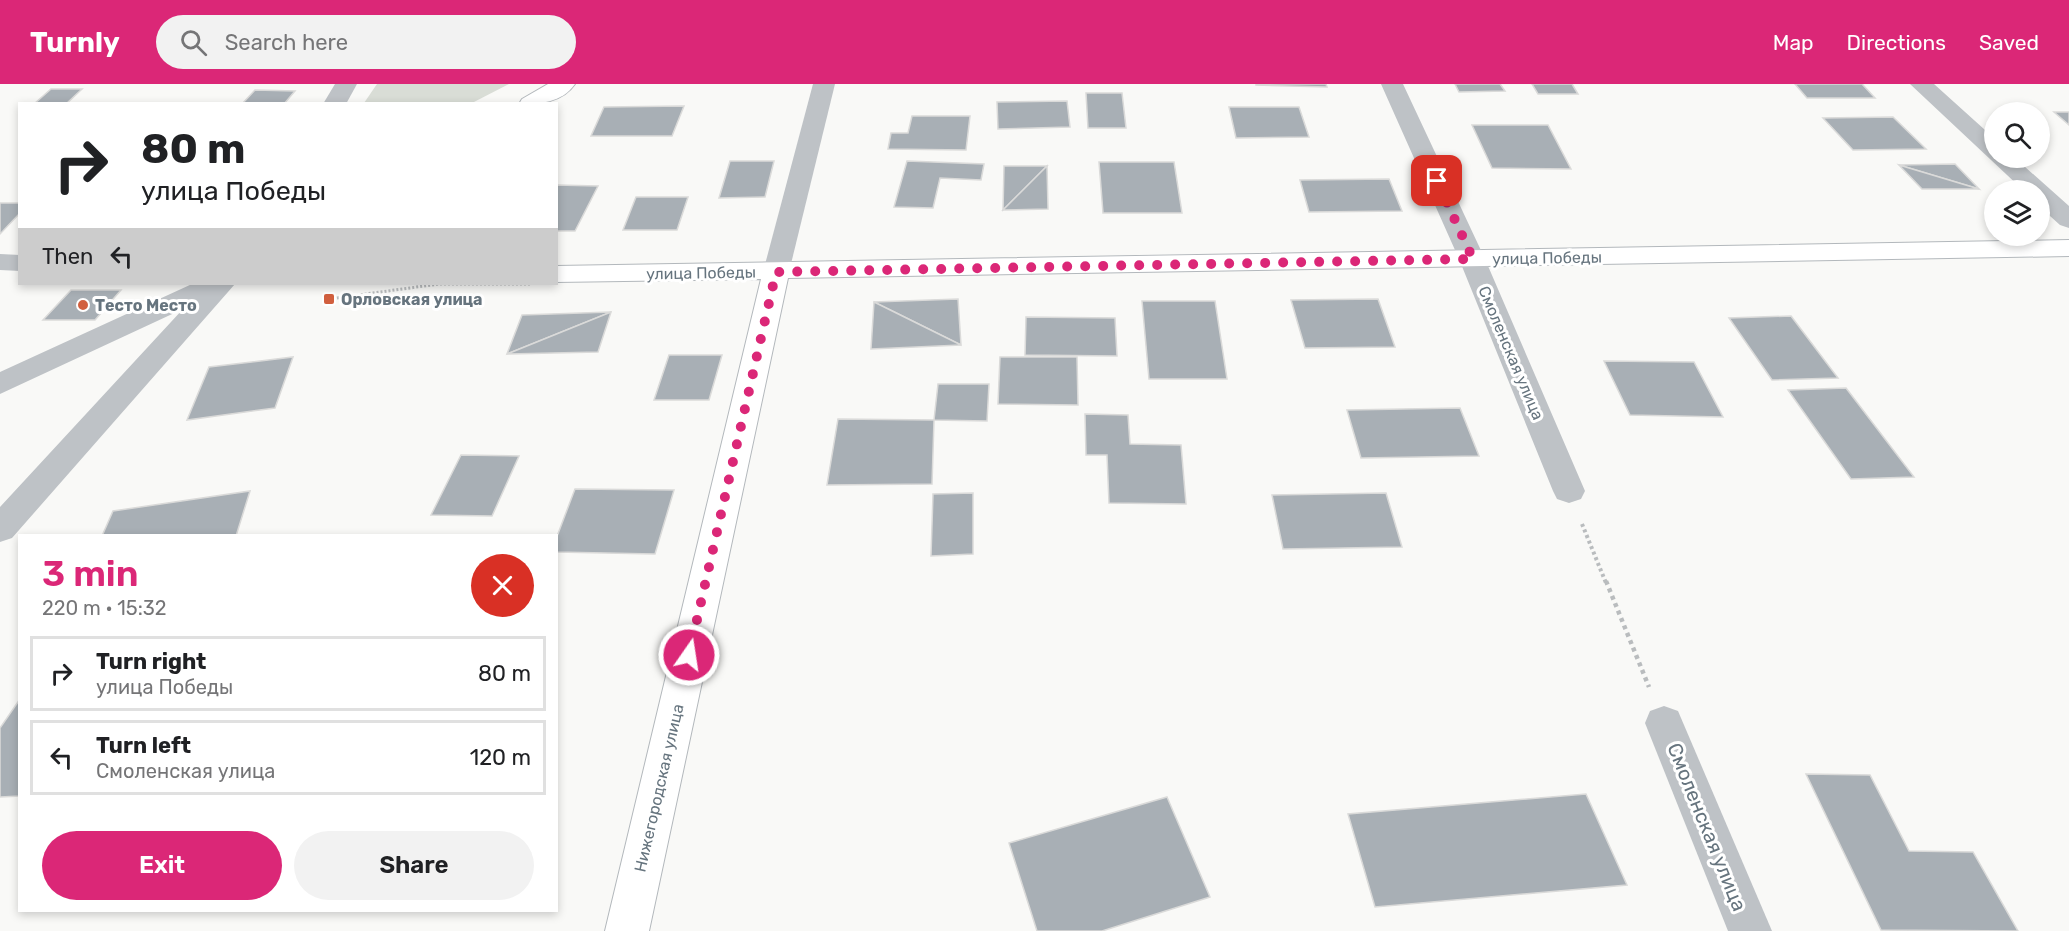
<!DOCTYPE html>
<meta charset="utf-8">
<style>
:root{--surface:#fff;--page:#f2f2f2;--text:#202124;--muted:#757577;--line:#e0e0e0;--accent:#db2777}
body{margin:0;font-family:Rubik,sans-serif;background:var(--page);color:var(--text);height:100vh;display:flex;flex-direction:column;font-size:22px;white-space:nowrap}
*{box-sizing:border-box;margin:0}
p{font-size:20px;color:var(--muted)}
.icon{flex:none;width:33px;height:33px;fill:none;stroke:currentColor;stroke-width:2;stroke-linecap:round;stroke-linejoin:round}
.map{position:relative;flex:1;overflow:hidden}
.drawer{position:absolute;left:18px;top:450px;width:540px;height:378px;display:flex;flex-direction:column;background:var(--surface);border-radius:0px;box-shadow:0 3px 9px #0003}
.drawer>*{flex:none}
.banner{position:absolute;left:18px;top:18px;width:540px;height:183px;border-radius:0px;box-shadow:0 3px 9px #0003;background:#fff;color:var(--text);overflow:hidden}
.buttons{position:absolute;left:1984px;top:18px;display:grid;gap:12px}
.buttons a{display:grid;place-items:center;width:66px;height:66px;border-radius:50%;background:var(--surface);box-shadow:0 3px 9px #0003;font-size:30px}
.pin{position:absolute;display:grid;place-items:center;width:51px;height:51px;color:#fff;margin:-26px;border-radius:12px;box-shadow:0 3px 9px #0006}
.me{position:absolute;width:66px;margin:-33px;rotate:13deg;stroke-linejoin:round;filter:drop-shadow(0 0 4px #0008)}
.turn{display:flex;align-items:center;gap:21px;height:126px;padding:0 24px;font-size:27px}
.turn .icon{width:78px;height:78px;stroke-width:2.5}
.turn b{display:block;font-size:42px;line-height:51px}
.then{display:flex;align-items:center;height:57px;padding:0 24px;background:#0003;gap:12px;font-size:22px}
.round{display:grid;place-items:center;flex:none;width:63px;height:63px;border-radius:32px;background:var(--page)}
.summary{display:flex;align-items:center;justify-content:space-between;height:102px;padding:0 24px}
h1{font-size:36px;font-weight:600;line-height:45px;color:var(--accent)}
.cta{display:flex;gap:12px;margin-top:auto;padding:12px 24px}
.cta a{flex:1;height:69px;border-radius:36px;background:var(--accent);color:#fff;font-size:24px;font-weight:600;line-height:69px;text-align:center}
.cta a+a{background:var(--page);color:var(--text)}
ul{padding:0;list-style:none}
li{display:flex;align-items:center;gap:18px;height:75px;margin:0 12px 9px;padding:0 12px;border:3px solid var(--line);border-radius:0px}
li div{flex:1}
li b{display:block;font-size:22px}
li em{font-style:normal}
header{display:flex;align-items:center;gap:36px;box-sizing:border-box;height:84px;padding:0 30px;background:var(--accent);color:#fff}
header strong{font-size:28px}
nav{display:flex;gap:33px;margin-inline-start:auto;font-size:21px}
.search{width:420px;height:54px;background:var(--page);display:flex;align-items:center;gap:15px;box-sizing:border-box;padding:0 21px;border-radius:33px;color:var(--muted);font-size:22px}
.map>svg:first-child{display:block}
.green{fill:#d9ddd6}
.building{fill:#a8afb5;stroke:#dadad9;stroke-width:1.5}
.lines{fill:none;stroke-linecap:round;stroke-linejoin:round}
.secondary-casing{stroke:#b3b8bc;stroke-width:2}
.path-far2{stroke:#b9bcbe;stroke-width:3;stroke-dasharray:2 2;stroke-linecap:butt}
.path-far1{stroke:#b9bcbe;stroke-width:4;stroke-dasharray:3 3;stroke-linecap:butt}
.path{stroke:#b9bcbe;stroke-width:4.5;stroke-dasharray:4 4;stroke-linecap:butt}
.street{fill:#bec2c6;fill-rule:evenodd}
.secondary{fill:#fff;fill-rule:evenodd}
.route{stroke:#db2777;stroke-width:10;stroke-dasharray:0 18}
.poi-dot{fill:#d15f3e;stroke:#fff;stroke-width:2}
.labels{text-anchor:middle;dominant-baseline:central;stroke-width:6;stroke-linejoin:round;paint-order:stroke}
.street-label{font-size:16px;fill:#66747e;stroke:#fff}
.poi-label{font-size:16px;font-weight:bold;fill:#66747e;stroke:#fff;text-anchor:start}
.near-street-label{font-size:20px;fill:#66747e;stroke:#fff}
</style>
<header>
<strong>Turnly</strong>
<div class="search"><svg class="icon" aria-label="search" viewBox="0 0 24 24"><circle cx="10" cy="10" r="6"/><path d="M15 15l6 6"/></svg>Search here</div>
<nav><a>Map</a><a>Directions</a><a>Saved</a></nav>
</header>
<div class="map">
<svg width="2069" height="847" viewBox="0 0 2069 847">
<rect width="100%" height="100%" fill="#f9f9f7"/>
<polygon class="green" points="377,0 509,0 472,19 364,19"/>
<g class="building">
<polygon points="1256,0 1326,0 1327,3 1256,1"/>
<polygon points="1455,0 1500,0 1505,7 1459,8"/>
<polygon points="1532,0 1572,0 1578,10 1538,10"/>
<polygon points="1795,0 1862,0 1875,14 1807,14"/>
<polygon points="51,5 82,5 66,20 34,20"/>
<polygon points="255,6 295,7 284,20 242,20"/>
<polygon points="1086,9 1122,9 1126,44 1088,44"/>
<polygon points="1067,17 1070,43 998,45 997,18"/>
<polygon points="684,22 672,52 591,52 604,23"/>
<polygon points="1229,23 1299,23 1309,53 1236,54"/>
<polygon points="2054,28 2069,28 2069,41"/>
<polygon points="912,32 970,32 966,66 888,65 891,49 908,49"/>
<polygon points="1893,33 1926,65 1853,66 1823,34"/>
<polygon points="1472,41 1548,41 1571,85 1492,84"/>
<polygon points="730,77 774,77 765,113 719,114"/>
<polygon points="907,77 984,80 981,96 940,94 933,124 894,123"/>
<polygon points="1099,78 1174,78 1182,129 1103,129"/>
<polygon points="1955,80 1979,105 1899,81"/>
<polygon points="1899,81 1979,105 1922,105"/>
<polygon points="1004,82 1047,82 1003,126"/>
<polygon points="1047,82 1048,125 1003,126"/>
<polygon points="1389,95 1402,127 1309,128 1300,96"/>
<polygon points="556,101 598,102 575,147 556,147"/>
<polygon points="636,113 688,113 677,146 623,146"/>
<polygon points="0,119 20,119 20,129 0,150"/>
<polygon points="71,206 121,206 95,236 43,236"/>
<polygon points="958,215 961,261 874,218"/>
<polygon points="1378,215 1395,263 1305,264 1291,216"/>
<polygon points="1142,217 1215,217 1227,295 1149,295"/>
<polygon points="874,218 961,261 871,265"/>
<polygon points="611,228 507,270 522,231"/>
<polygon points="611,228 598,268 507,270"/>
<polygon points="1791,232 1838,294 1772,296 1729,234"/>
<polygon points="1026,233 1115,234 1117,272 1025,271"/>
<polygon points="669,271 722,271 709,316 654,316"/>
<polygon points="293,273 275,324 187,336 209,283"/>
<polygon points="1000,273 1077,273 1078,321 998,320"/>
<polygon points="1604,277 1694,278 1723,333 1630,331"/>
<polygon points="938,300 989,300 987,337 934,336"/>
<polygon points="1846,304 1914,393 1851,395 1788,306"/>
<polygon points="1460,324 1479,372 1361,374 1347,326"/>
<polygon points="1085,330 1128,331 1130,360 1181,361 1186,420 1109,419 1107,371 1086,371"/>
<polygon points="838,335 934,336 932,400 827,401"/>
<polygon points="461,371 519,372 492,432 431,431"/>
<polygon points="575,405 674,406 655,470 556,468 556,455"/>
<polygon points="250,407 236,452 102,452 113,427"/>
<polygon points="973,409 973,470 931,472 933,410"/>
<polygon points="1386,409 1402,463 1283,465 1272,411"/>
<polygon points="20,615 20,712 0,713 0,644"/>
<polygon points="1806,690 1870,691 1909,767 1973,768 2018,847 1881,846"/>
<polygon points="1586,710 1627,801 1375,823 1348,730"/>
<polygon points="1167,713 1210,813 1102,847 1037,847 1009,759"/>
</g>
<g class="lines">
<g class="secondary-casing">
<g id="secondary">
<path d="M548,0H575C562,19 539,20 519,20L522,15Z"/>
<polygon points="2069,156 2069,172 788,194 649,847 605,847 761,195 556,198 556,182"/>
</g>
</g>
<polyline class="path-far2" points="329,215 439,200 531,200"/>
<polyline class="path-far1" points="1582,440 1606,499"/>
<polyline class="path" points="1606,497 1649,603"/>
<g class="street">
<polygon points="335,0 357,0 346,20 323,20"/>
<polygon points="813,0 835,0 789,188 786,194 776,196 766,194 763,188"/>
<polygon points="1381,0 1403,0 1485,175 1585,407 1581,415 1569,419 1557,415 1553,407 1459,175"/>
<polygon points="1910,0 1934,0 1995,55 1995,74 2015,74 2069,122 2069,144 2060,141 2040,123 2040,106 2023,106"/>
<polygon points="0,170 20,171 20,187 0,186"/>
<polygon points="192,200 235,200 12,454 0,458 0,423 183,225 0,310 0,288"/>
<polygon points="1664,622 1678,627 1772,847 1728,847 1645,639 1650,627"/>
</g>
<use href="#secondary" class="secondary"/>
</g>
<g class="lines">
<polyline class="route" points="689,571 776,188 1473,175 1437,97"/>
</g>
<g class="poi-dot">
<rect x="323" y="209" width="12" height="12" rx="3"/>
<circle cx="83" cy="221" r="6"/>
</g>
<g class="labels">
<g class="street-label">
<text transform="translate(1547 174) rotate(-1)">улица Победы</text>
<text transform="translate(701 189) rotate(-1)">улица Победы</text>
<text transform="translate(1511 269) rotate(67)">Смоленская улица</text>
<text transform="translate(659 704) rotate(-77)">Нижегородская улица</text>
</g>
<g class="poi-label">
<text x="341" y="215">Орловская улица</text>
<text x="95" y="221">Тесто Место</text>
</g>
<g class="near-street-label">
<text transform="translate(1707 743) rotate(68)">Смоленская улица</text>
</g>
</g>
</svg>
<div class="buttons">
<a><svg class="icon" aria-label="search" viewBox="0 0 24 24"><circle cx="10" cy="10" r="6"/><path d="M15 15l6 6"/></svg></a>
<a><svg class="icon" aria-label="layers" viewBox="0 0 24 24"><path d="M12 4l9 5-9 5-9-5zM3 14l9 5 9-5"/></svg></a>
</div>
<div class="pin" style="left:1437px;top:97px;background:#d93025"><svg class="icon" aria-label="arrive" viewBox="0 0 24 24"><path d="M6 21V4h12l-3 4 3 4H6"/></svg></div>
<svg class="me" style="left:689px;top:571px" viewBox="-20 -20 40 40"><circle r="17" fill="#db2777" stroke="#fff" stroke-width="3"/><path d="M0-11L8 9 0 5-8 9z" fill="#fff"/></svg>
<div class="banner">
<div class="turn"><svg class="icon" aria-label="right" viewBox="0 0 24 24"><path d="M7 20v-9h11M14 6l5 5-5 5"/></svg><div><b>80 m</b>улица Победы</div></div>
<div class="then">Then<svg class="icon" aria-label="left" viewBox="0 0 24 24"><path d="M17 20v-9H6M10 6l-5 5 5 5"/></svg></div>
</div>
<section class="drawer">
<div class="summary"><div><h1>3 min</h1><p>220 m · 15:32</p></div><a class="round" style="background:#d93025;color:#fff"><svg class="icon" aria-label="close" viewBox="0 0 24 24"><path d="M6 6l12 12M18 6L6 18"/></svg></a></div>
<ul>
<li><svg class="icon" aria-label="right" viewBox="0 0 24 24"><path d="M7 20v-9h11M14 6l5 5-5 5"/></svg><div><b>Turn right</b><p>улица Победы</p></div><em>80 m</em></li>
<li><svg class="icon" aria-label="left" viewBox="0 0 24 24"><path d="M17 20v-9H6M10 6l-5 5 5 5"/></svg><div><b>Turn left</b><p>Смоленская улица</p></div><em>120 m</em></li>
</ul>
<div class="cta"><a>Exit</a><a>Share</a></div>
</section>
</div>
